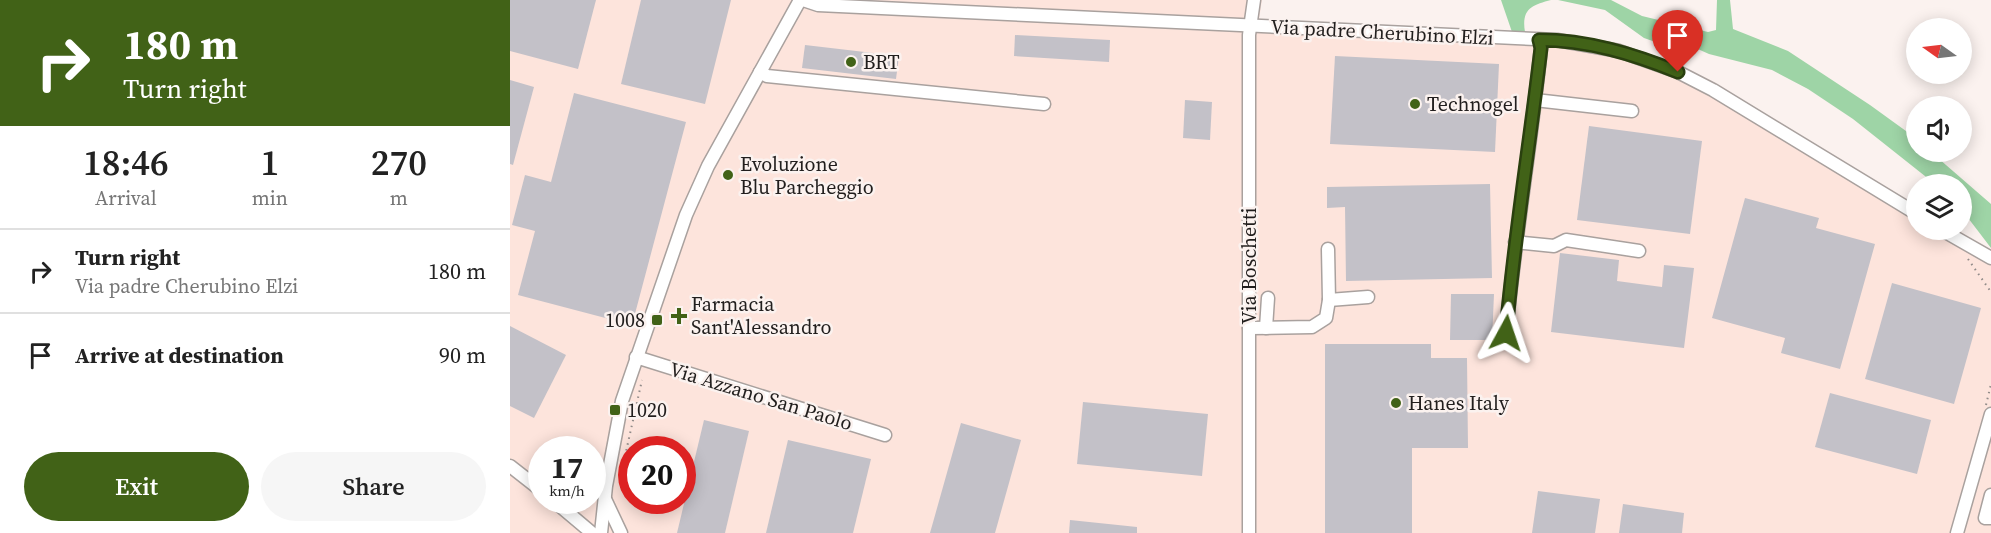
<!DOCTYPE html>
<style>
:root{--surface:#fff;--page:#f6f6f6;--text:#222;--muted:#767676;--line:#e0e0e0;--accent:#416217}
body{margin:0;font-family:"Source Serif 4",serif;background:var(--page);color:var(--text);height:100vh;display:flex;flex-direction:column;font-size:22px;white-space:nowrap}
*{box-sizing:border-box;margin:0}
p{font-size:20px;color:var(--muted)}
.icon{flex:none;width:33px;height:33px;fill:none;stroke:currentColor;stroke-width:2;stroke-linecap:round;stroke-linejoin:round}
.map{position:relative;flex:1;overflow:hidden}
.drawer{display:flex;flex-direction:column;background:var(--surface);width:510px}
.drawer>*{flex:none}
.guide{background:#416217;color:#fff;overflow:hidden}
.needle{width:39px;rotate:284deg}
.buttons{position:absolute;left:1396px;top:18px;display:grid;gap:12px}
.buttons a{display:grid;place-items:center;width:66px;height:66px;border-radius:50%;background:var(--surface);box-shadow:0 3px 15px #0003;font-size:30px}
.speed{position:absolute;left:18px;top:436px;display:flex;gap:12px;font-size:30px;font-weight:700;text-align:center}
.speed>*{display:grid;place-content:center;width:78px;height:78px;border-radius:50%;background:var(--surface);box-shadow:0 3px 15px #0003;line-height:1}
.speed small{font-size:15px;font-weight:400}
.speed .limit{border:9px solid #d22;background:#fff;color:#111}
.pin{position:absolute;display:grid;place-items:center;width:51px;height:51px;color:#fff;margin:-62px -26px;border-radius:50% 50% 50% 0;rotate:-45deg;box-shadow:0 0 6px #0007}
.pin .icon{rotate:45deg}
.me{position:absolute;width:66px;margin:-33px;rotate:5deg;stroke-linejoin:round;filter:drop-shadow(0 0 4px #0008)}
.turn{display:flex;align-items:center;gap:21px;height:126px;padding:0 24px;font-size:27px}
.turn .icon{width:78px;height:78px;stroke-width:2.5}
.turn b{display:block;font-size:42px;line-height:51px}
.eta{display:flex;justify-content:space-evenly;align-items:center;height:102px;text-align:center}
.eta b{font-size:36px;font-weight:600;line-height:42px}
.button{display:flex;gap:12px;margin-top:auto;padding:12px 24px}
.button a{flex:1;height:69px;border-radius:36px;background:var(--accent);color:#fff;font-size:24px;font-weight:600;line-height:69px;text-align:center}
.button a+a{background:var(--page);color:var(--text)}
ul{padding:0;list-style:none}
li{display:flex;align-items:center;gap:18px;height:84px;padding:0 24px;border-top:2px solid var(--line)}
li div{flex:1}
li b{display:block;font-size:22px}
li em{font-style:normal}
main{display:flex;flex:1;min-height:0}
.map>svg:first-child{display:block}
.industrial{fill:#fde4dc;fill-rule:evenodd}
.green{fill:#9ed4a6}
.building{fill:#c3c1c8}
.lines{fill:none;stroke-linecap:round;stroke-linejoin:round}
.minor-casing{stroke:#a9a19e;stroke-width:15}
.path{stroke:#918b89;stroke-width:2;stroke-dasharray:1.5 4.5;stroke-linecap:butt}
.minor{stroke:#fff;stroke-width:12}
.route-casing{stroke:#2a400f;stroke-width:15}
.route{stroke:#416217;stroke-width:10}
.poi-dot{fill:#416217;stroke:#fbf2ef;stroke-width:2}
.labels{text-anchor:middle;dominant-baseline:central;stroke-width:5;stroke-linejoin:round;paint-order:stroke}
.street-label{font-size:20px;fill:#211e1d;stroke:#fbf2ef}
.poi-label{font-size:20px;fill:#211e1d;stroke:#fbf2ef;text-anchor:start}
</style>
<main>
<section class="drawer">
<div class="guide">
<div class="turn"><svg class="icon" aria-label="right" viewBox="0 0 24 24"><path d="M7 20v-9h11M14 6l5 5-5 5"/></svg><div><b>180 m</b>Turn right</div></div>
</div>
<div class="eta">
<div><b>18:46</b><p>Arrival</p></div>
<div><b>1</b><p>min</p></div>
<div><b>270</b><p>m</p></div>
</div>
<ul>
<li><svg class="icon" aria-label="right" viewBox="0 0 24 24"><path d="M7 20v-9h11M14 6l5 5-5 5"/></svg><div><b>Turn right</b><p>Via padre Cherubino Elzi</p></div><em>180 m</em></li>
<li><svg class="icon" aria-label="arrive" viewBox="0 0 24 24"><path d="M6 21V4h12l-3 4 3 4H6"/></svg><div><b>Arrive at destination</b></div><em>90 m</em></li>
</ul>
<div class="button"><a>Exit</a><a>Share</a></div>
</section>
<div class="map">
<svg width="1481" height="533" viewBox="0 0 1481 533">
<rect width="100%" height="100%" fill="#fbf2ef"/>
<path class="industrial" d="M0,0H752L749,20L1059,34L1112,44L1206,86L1407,206V230H1447L1481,250V533H0ZM32,450H82V501H32ZM122,450H172V501H122Z"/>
<g class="green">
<path d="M991,0H1041C1022,5 1011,9 1015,32H1002Z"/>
<polygon points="1048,0 1101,0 1132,16 1198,32 1206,30 1207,0 1220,0 1223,29 1278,51 1360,105 1407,139 1407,152 1421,152 1481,204 1481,248 1452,210 1452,184 1425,184 1343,119 1298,89 1262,70 1199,54 1181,46 1154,45 1134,38 1095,10"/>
</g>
<g class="building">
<polygon points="0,0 86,0 68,69 0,51"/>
<polygon points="131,0 221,0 195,104 111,84"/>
<polygon points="505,35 600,40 599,62 504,56"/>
<polygon points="295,45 389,56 386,79 292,68"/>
<polygon points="825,56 989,64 985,152 820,144"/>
<polygon points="0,80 24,87 3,165 0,164"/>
<polygon points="64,93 176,122 122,325 8,295 25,231 2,225 15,175 41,182"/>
<polygon points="675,100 702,102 700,140 673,138"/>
<polygon points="1079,126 1192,141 1180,234 1067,220"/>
<polygon points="980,184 982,278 836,281 835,207 817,208 817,187"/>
<polygon points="1235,198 1309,218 1306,228 1365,244 1330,369 1271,353 1275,338 1202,318"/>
<polygon points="1050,253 1109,260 1107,281 1152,287 1154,265 1184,268 1174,348 1041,332"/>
<polygon points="1382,283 1471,308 1444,404 1355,379"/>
<polygon points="941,294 984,294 982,340 940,340"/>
<polygon points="0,326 56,355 24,418 0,406"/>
<polygon points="815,344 921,344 921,358 957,358 958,448 902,448 902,533 815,533"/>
<polygon points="1320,393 1421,420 1407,474 1305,447"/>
<polygon points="573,402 698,414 692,476 567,464"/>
<polygon points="194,420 239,431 215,533 167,533"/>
<polygon points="451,423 511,440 485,533 420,533"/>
<polygon points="278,440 361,459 343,533 256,533"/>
<polygon points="1028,491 1090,499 1085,533 1022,533"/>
<polygon points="1113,504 1174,513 1172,533 1109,533"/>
<polygon points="560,520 627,527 627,533 559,533"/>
</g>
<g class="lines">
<g class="minor-casing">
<g id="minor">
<polyline points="293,0 308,5 1047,40 1109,51 1168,72 1203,90 1407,214"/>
<polyline points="250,72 257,76 534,104"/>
<polyline points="1025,100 1122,111"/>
<polyline points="1432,230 1481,258"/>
<polyline points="1005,242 1044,246 1056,240 1129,251"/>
<polyline points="819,300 858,297"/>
<polyline points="739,328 802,327 816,318 819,300 818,249"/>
<polyline points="756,328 758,298"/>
<path d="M996,333C1005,238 1021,143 1031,48L1029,40"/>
<polyline points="126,357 375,435"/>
<polyline points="0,466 32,491"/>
<polyline points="1481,495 1475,518 1481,518"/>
<polyline points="95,499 111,533"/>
<polyline points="44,501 82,533"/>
<polyline points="91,533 96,486 112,401 176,215 198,166 290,0"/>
<polyline points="739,533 739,35 744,0"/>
<polyline points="1447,533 1481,414"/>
</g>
</g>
<g class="path">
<polyline points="1458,259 1481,292"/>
<polyline points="1476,405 1481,384"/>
<polyline points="111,474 132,380"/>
<polyline points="111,488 112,482"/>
</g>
<use href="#minor" class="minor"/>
</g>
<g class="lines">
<g class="route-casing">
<path id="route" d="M996,333C1004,238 1020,143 1031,48L1029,40C1078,40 1123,54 1168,72"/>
</g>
<use href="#route" class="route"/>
</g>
<g class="poi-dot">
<circle cx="341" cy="62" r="6"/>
<circle cx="905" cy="104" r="6"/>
<circle cx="218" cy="175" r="6"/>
<path d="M166 307h6v6h6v6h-6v6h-6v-6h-6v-6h6z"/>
<rect x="141" y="314" width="12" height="12" rx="3"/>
<circle cx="886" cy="403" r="6"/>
<rect x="99" y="404" width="12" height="12" rx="3"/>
</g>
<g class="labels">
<g class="street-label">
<text transform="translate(872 32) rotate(3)">Via padre Cherubino Elzi</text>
<text transform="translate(739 266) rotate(-90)">Via Boschetti</text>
<text transform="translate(251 396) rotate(17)">Via Azzano San Paolo</text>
</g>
<g class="poi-label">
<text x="353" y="62">BRT</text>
<text x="917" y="104">Technogel</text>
<text x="230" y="164">Evoluzione<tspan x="230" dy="23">Blu Parcheggio</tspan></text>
<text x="181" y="304">Farmacia<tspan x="181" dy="23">Sant'Alessandro</tspan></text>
<text x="135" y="320" text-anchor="end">1008</text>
<text x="898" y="403">Hanes Italy</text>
<text x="117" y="410">1020</text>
</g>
</g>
</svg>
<div class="buttons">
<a><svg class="needle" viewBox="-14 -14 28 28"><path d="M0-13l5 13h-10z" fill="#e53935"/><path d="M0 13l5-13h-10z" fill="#767676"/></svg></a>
<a><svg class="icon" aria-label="sound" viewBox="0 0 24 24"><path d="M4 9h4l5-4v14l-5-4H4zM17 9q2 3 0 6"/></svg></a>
<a><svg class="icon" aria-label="layers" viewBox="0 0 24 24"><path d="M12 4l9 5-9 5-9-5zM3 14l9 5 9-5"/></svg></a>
</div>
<div class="speed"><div>17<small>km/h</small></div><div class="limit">20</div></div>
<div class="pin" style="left:1168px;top:72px;background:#d93025"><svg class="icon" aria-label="arrive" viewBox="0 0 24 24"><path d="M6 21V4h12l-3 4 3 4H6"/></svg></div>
<svg class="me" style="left:996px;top:333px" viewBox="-20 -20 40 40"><path d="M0-17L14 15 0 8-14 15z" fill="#416217" stroke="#fff" stroke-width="4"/></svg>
</div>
</main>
